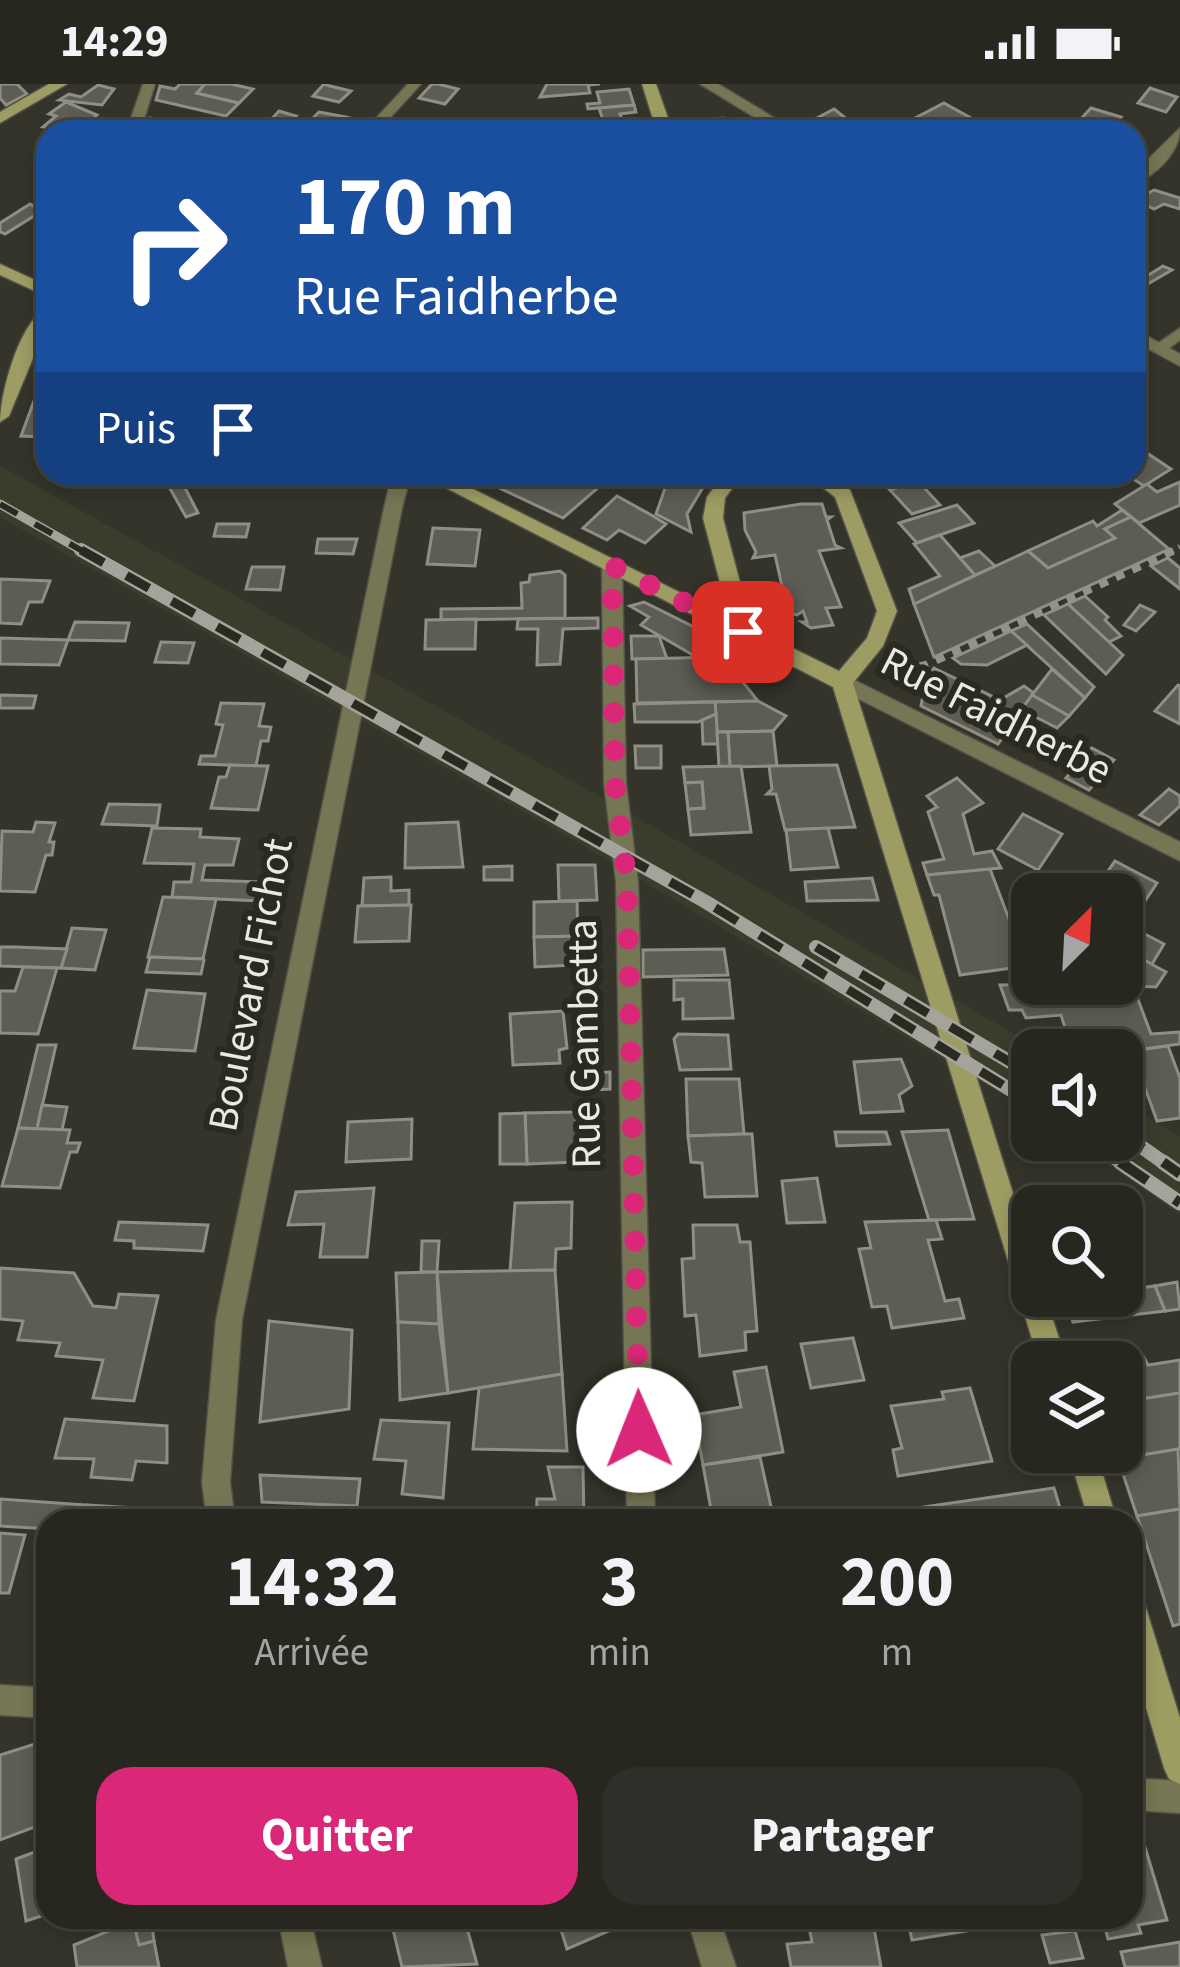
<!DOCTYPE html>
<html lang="fr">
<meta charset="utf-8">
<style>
:root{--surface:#272720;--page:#2f2f29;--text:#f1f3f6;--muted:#a4a5a5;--line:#43443e;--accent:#db2777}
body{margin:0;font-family:"Source Sans 3",sans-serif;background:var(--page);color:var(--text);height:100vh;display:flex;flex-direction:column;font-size:45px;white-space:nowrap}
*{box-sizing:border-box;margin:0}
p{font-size:39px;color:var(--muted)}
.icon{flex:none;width:66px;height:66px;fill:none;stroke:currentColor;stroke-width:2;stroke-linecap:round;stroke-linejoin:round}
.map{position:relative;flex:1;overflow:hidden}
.panel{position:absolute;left:36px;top:1425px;width:1107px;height:420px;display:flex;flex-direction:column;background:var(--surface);border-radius:36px;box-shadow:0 6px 18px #0003,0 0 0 3px var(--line)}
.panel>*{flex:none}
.guide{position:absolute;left:36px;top:36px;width:1110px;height:366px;border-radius:36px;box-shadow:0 6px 18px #0003,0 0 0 3px var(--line);background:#1a4fa0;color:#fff;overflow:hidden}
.needle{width:78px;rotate:24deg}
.buttons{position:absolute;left:1011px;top:789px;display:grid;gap:24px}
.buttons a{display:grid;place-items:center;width:132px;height:132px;border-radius:24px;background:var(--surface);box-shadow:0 6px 18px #0003,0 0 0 3px var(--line);font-size:60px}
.pin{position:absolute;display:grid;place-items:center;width:102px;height:102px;color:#fff;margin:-51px;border-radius:24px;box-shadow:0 6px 18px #0006}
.me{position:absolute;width:132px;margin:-66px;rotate:359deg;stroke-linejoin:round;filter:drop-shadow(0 0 9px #0008)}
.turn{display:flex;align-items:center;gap:42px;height:252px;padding:0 60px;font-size:54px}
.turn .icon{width:156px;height:156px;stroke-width:2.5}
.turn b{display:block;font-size:84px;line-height:102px}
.then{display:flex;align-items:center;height:114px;padding:0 60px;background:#0003;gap:24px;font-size:45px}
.eta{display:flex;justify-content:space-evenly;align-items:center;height:204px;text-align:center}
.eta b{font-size:72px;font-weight:700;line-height:84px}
.cta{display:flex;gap:24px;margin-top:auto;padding:24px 60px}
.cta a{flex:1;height:138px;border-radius:36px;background:var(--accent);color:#fff;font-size:48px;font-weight:700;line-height:138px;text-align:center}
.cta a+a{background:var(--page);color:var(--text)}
.status{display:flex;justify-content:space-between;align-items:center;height:84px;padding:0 60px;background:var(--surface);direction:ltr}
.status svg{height:33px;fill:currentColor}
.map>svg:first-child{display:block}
.built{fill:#3c3c2d}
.building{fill:#5d5d54;stroke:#8f8f85;stroke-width:3}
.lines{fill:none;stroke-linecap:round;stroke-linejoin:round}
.lane-casing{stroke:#515149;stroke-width:3}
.street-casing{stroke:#515149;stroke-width:3}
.secondary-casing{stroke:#515149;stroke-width:3}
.path-far1{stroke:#93938d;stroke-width:6;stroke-dasharray:6 6;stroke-linecap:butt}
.path{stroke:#93938d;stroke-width:8;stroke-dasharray:9 9;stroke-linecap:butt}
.lane{fill:#767654;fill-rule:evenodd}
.street{fill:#767654;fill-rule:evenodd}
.secondary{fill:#9c9c63;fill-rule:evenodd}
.rail-far2-casing{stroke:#a4a49d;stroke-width:9}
.rail-far1-casing{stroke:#a4a49d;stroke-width:14}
.rail-casing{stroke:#a4a49d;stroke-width:15}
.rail-far2{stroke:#2a2a21;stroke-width:6;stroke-dasharray:20;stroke-linecap:butt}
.rail-far1{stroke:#2a2a21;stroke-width:9;stroke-dasharray:26;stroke-linecap:butt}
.rail{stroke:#2a2a21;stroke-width:10;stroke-dasharray:33;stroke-linecap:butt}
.route{stroke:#db2777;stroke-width:21;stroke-dasharray:0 37.8}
.labels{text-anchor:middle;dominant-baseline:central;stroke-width:12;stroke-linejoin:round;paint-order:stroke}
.street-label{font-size:42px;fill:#eaeae5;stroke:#2a2a21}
</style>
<div class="status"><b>14:29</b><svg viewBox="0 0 49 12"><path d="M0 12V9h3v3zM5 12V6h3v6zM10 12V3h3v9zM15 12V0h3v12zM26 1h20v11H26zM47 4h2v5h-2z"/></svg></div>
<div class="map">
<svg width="1180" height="1883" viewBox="0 0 1180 1883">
<rect width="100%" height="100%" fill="#34342b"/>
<g class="built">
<polygon points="0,382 601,713 1042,966 1032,966 1032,1028 582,761 0,433"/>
<polygon points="1122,1016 1180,1053 1180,1131 1072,1056 1122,1056"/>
</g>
<g class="building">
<polygon points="0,0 17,0 27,10 6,21 0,14"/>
<polygon points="180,0 205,0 197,9 239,19 226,32 156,16 160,2 175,5"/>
<polygon points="205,0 231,0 253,5 239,19 197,9"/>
<polygon points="324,0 330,2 351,7 339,18 313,12"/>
<polygon points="432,0 438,0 458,5 445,20 419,14"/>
<polygon points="600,0 588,1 590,9 540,13 547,0"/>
<polygon points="98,1 114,5 102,21 59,16 69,10 81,13"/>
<polygon points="1150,4 1177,13 1166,28 1138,19"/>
<polygon points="629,5 634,21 588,25 587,20 600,19 597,8"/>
<polygon points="66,18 97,31 85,42 93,44 88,48 43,43 56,32 49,30"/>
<polygon points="944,19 980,39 963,48 943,48 917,33"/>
<polygon points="634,21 636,28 620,30 623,38 575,42 573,37 603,36 599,24"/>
<polygon points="1091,24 1121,33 1108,47 1078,38"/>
<polygon points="834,25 848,36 841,40 845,43 835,48 809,48 800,43"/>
<polygon points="279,27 296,32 282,48 260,48"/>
<polygon points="319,28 346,33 366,38 359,46 312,35"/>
<polygon points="150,34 198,48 145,48"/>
<polygon points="723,34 727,48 694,48 690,37"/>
<polygon points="1154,106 1180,114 1180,125 1164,120 1154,125 1136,116"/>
<polygon points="30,120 42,127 5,150 0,148 0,139"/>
<polygon points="1163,182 1172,186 1134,208 1134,200"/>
<polygon points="48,279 48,353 21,352"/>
<polygon points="1138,363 1171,385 1144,402 1126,390 1134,390 1134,366"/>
<polygon points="509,390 614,390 563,434 495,402"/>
<polygon points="670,390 711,390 687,430 691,448 656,430"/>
<polygon points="877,390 930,390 932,392 890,406"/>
<polygon points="179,392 198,429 186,433 168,401"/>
<polygon points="918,397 940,421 912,430 890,406"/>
<polygon points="1180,398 1180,421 1139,439 1115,420 1147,400 1157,408"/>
<polygon points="617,412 653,432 666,440 645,459 619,446 607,456 583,444"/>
<polygon points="801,420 822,420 826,433 831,433 827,436 835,461 841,464 819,467 841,523 826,524 833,541 811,544 802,538 807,538 803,527 797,531 788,529 775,471 753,474 756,468 745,446 744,429"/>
<polygon points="957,421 974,439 917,459 899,439"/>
<polygon points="1122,426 1131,433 1105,445 1115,454 1048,484 1028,467 1093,437 1097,442"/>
<polygon points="1131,433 1169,465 934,573 914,520 1028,467 1048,484 1115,454 1105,445"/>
<polygon points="217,440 249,440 246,453 214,452"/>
<polygon points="433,444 480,446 475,482 427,480"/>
<polygon points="940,451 975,491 914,520 909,505 940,492 914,460"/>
<polygon points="318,455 357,455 353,470 316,469"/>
<polygon points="979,467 995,482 975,491 960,474"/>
<polygon points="1168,474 1180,484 1180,505 1151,482"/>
<polygon points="252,483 284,483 280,506 246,505"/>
<polygon points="560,487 565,491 565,534 441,536 441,525 522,524 521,499 529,498 530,491"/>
<polygon points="0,495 50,497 42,518 29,518 21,540 0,539"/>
<polygon points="1085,512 1108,533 1105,536 1121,552 1109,558 1068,520"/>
<polygon points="644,518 712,552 723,573 698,574 641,541 649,533 630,522"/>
<polygon points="1068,520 1123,571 1106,590 1044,531"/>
<polygon points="1140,521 1155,528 1136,547 1124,541"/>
<polygon points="598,534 598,544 563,545 560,580 537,581 538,545 517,545 518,535"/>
<polygon points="476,535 475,565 425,565 426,536"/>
<polygon points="75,538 129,539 125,557 68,556"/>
<polygon points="1027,540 1094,603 1085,614 1011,547"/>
<polygon points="1011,547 1027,561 987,581 961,580 953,574"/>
<polygon points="631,552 659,552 667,575 632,575"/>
<polygon points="0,554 68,556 59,581 0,580"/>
<polygon points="161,558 194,559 188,579 155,578"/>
<polygon points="723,573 758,617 637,619 636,575"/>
<polygon points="934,584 1000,616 1024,602 1034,609 998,660 921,622 926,596"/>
<polygon points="1052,585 1085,614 1069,632 1032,611"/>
<polygon points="1178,601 1180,602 1180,640 1155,627"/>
<polygon points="0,611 36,612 33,624 0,624"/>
<polygon points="1032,611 1069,632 1057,644 1026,628 1018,630"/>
<polygon points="758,617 786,632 773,647 717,648 715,618"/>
<polygon points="715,618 716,630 698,638 635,638 634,620"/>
<polygon points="221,619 264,620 259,642 271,643 268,657 261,657 256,682 199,680 201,672 215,672 223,641 216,640"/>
<polygon points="716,630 718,660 703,660 702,636"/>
<polygon points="773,647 777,682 730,683 728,648"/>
<polygon points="717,648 728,648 730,683 719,683"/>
<polygon points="635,662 661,662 661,684 636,684"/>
<polygon points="1092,664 1114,676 1089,706 1066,694"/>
<polygon points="230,681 268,682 258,726 211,724 219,693 226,693"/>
<polygon points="837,681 855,743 785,746 776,710 767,710 772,705 769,682"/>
<polygon points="741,682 751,748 691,751 688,725 704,724 702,698 685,699 683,683"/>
<polygon points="957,694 983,719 963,730 974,770 992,767 1001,784 927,791 923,779 944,775 928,728 937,723 927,712"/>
<polygon points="702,698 704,724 688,725 685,699"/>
<polygon points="1169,705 1180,712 1180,722 1159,741 1140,731"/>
<polygon points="109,720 160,721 157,742 102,740"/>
<polygon points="1023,730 1062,750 1038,786 998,765"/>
<polygon points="36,738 55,739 49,758 54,758 52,771 46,771 35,808 0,807 2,747 33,748"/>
<polygon points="458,738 463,783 405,784 406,740"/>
<polygon points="152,744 201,745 200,753 239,755 233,781 205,781 202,796 265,798 262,817 172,813 174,798 191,798 194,780 144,779"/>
<polygon points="828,744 838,783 791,786 786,746"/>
<polygon points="1115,777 1157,799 1127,844 1122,841 1122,810 1092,810"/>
<polygon points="558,781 595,781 597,816 559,817"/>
<polygon points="512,782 512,796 484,796 484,783"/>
<polygon points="990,785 1027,882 960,891 939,811 934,811 927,791"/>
<polygon points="391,793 391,807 409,806 409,821 362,822 364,794"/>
<polygon points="872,794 878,816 807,817 805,798"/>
<polygon points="163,813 216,815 203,875 148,873"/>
<polygon points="577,817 578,852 534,853 534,818"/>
<polygon points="411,821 409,857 355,858 358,822"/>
<polygon points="72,844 106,846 95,886 61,884"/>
<polygon points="1143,849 1164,860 1152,880 1131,869"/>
<polygon points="578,852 578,858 590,858 592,880 535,883 534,853"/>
<polygon points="0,863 15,863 67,865 61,884 0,882"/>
<polygon points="724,865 728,891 643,893 643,866"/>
<polygon points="1131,869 1166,888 1156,903 1133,902 1151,950 1180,948 1180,960 1122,968 1063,966 1058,951 1067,950 1061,931 1026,934 1022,926 1009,926 1000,901 1122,900 1122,883"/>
<polygon points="150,873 203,875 204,876 201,890 146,888"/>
<polygon points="23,883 57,884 38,950 0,949 0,907 15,907"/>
<polygon points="674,896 729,896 733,934 683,935 683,915 674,916"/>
<polygon points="147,906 205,910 195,967 134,964"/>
<polygon points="563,927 567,964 559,966 560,979 513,981 510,930"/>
<polygon points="678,950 728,951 731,985 680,986 674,955"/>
<polygon points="38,961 56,961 37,1045 18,1044"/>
<polygon points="1168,962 1180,994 1180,1034 1157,1037 1144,1001 1135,1002 1122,968"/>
<polygon points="901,975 912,1002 899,1011 903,1027 861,1029 854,978"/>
<polygon points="610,988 610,1005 573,1007 573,990"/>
<polygon points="686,995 739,995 744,1050 688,1052"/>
<polygon points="42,1021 67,1023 62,1046 37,1045"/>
<polygon points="576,1028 577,1078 527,1080 525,1029"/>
<polygon points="525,1029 527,1080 500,1080 500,1030"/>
<polygon points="412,1035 411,1075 346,1078 348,1038"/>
<polygon points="18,1044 70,1046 67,1059 80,1059 77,1068 70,1068 60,1104 2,1102"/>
<polygon points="948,1046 974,1135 929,1136 902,1048"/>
<polygon points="835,1048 886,1048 890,1060 837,1062"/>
<polygon points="744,1050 752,1050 757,1112 705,1113 702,1079 691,1078 688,1052"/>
<polygon points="817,1094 825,1138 787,1139 782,1097"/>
<polygon points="374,1104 367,1173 320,1173 324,1140 288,1141 296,1108"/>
<polygon points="572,1118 571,1164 556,1165 555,1186 510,1187 515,1119"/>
<polygon points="936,1136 942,1155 928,1156 945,1217 959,1215 964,1234 892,1244 887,1222 872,1223 859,1165 871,1164 865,1138"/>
<polygon points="119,1138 208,1141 203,1167 134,1164 134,1157 115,1156"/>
<polygon points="693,1141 737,1141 740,1158 750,1158 757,1247 745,1248 746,1266 700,1272 696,1231 685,1232 682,1175 694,1174"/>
<polygon points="422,1157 439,1157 437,1188 421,1188"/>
<polygon points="0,1184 74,1189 93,1222 116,1224 119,1210 158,1212 134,1317 93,1314 103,1276 56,1272 60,1259 18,1256 23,1237 0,1235"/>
<polygon points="555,1186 562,1290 448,1309 437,1188"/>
<polygon points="437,1188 439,1240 398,1238 396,1189"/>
<polygon points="1177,1198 1180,1225 1165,1227 1155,1202"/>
<polygon points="1155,1202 1165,1227 1073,1238 1065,1213 1122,1212 1122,1206"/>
<polygon points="269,1237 352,1246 349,1325 260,1338"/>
<polygon points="398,1238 439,1240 448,1309 400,1316"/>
<polygon points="853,1254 864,1296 811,1304 801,1260"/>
<polygon points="1143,1272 1148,1281 1180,1276 1180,1309 1122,1318 1122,1278 1089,1278"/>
<polygon points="766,1283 783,1368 703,1381 694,1331 741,1323 734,1288"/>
<polygon points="562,1290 567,1367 473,1365 479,1304"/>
<polygon points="970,1304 992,1377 898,1392 893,1366 902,1364 891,1322 944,1315 942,1308"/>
<polygon points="1180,1309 1180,1365 1118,1375 1122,1318"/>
<polygon points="65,1335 167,1342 167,1379 136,1377 132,1396 91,1393 94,1375 55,1374"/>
<polygon points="381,1336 449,1339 443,1414 402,1410 406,1377 374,1375"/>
<polygon points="1178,1365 1180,1425 1137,1432 1118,1375"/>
<polygon points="760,1373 772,1427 713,1437 703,1381"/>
<polygon points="548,1383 583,1383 584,1437 536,1437 537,1415 555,1415"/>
<polygon points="260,1391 360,1395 357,1422 262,1418"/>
<polygon points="1054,1404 1064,1437 912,1437 910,1425"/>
<polygon points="0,1415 87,1421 83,1437 48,1437 48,1445 0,1442"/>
<polygon points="87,1421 168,1426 170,1437 83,1437"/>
<polygon points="1180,1425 1180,1540 1173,1542 1137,1432"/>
<polygon points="0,1449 25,1451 9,1509 0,1509"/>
<polygon points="35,1660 48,1738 0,1756 0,1671"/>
<polygon points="48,1763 48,1830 26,1837 16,1775"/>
<polygon points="1145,1763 1167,1836 1138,1841 1141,1849 1108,1855 1102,1833 1131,1833 1131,1765"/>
<polygon points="151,1833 154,1857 139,1861 133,1837"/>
<polygon points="390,1833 464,1833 477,1880 402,1883"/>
<polygon points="557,1833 641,1833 567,1865"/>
<polygon points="807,1833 872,1833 881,1883 791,1883 787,1860 812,1858"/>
<polygon points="907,1833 1000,1833 1002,1841 912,1856"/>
<polygon points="133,1837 139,1861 154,1857 159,1883 77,1883 74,1861"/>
<polygon points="1075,1847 1083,1874 1050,1879 1042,1851"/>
<polygon points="1180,1858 1180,1883 1125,1883 1121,1868"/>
</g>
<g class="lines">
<g class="lane-casing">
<g id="lane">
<polygon points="143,0 155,0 140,48 126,48"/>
<polygon points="408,0 421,0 377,48 363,48"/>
<polygon points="1180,244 1180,256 1164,268 1154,268 1154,262"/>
</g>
</g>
<g class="street-casing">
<g id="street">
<polygon points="700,0 718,0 798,48 779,48"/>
<path d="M1180,44C1180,69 1156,91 1134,100V89Z"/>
<polygon points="1134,245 1180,270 1180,282 1134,257"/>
<polygon points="397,390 418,390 408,401 402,424 242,1236 230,1398 235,1437 207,1437 202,1398 216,1236 384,424 390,398"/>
<polygon points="612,475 622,482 626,699 638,798 655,1437 627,1437 616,798 604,699 602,482"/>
<polygon points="842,590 1180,758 1180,777 835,603 832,598"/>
<polygon points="0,1601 48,1604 48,1634 0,1631"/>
<polygon points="1131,1694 1180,1697 1180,1729 1131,1726"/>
<polygon points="278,1833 310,1833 322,1883 288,1883"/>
<polygon points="687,1833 719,1833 736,1883 702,1883"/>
</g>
</g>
<g class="secondary-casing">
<g id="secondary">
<polygon points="49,0 67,0 0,39 0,28"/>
<polygon points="642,0 656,0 673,48 657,48"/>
<polygon points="0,180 48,202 48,213 0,191"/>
<path d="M48,224V238L9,332L0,338C0,309 20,235 48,224Z"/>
<polygon points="419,390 443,390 729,533 703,434 707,413 724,390 743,390 725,414 723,434 752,544 839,587 867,554 877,527 835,413 805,390 827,390 850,406 897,527 883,562 853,599 1032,1170 1032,1212 1045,1212 1067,1278 1039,1278 833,603"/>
<polygon points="1068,1368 1096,1368 1117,1437 1089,1437"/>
<polygon points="1131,1509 1142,1513 1146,1524 1180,1634 1180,1700 1169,1695 1164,1684 1131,1573"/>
</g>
</g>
<polyline class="path-far1" points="1168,469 1180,463"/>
<polyline class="path" points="884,590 926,581 1175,466"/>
<use href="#lane" class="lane"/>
<use href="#street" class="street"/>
<use href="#secondary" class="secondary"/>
<g class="rail-far2-casing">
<polyline id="rail-far2" points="0,420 86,469"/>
</g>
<g class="rail-far1-casing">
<g id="rail-far1">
<polyline points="81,466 706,818 1032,1019"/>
<polyline points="816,863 1032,991"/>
<polyline points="1122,1049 1167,1081"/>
<polyline points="1088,1056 1125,1081"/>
</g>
</g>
<g class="rail-casing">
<g id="rail">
<polyline points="1120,1078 1180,1119"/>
<polyline points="1163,1078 1180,1090"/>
</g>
</g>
<use href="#rail-far2" class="rail-far2"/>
<use href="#rail-far1" class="rail-far1"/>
<use href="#rail" class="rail"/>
</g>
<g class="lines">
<polyline class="route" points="639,1346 627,798 615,699 612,482 743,548"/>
</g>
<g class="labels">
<g class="street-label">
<text transform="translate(996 632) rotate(27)">Rue Faidherbe</text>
<text transform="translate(251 901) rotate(-79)">Boulevard Fichot</text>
<text transform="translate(585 960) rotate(-91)">Rue Gambetta</text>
</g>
</g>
</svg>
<div class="buttons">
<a><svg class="needle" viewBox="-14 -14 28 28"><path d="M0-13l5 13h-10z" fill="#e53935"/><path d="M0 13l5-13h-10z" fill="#a4a5a5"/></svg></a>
<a><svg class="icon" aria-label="sound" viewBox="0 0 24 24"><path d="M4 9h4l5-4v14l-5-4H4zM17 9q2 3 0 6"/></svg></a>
<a><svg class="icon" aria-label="search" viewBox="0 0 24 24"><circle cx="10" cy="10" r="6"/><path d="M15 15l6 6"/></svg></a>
<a><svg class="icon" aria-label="layers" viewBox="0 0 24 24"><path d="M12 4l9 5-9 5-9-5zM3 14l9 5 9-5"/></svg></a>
</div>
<div class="pin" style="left:743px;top:548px;background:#d93025"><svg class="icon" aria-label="arrive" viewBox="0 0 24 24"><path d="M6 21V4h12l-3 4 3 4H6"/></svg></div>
<svg class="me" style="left:639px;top:1346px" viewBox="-20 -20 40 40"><circle r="19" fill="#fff"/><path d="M0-13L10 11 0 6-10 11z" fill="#db2777"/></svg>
<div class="guide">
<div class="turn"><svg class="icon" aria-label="right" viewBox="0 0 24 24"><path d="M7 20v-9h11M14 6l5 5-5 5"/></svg><div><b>170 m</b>Rue Faidherbe</div></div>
<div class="then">Puis<svg class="icon" aria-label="arrive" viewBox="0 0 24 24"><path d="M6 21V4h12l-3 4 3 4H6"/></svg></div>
</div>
<section class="panel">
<div class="eta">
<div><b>14:32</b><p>Arrivée</p></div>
<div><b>3</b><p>min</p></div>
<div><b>200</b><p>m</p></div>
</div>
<div class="cta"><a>Quitter</a><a>Partager</a></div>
</section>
</div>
